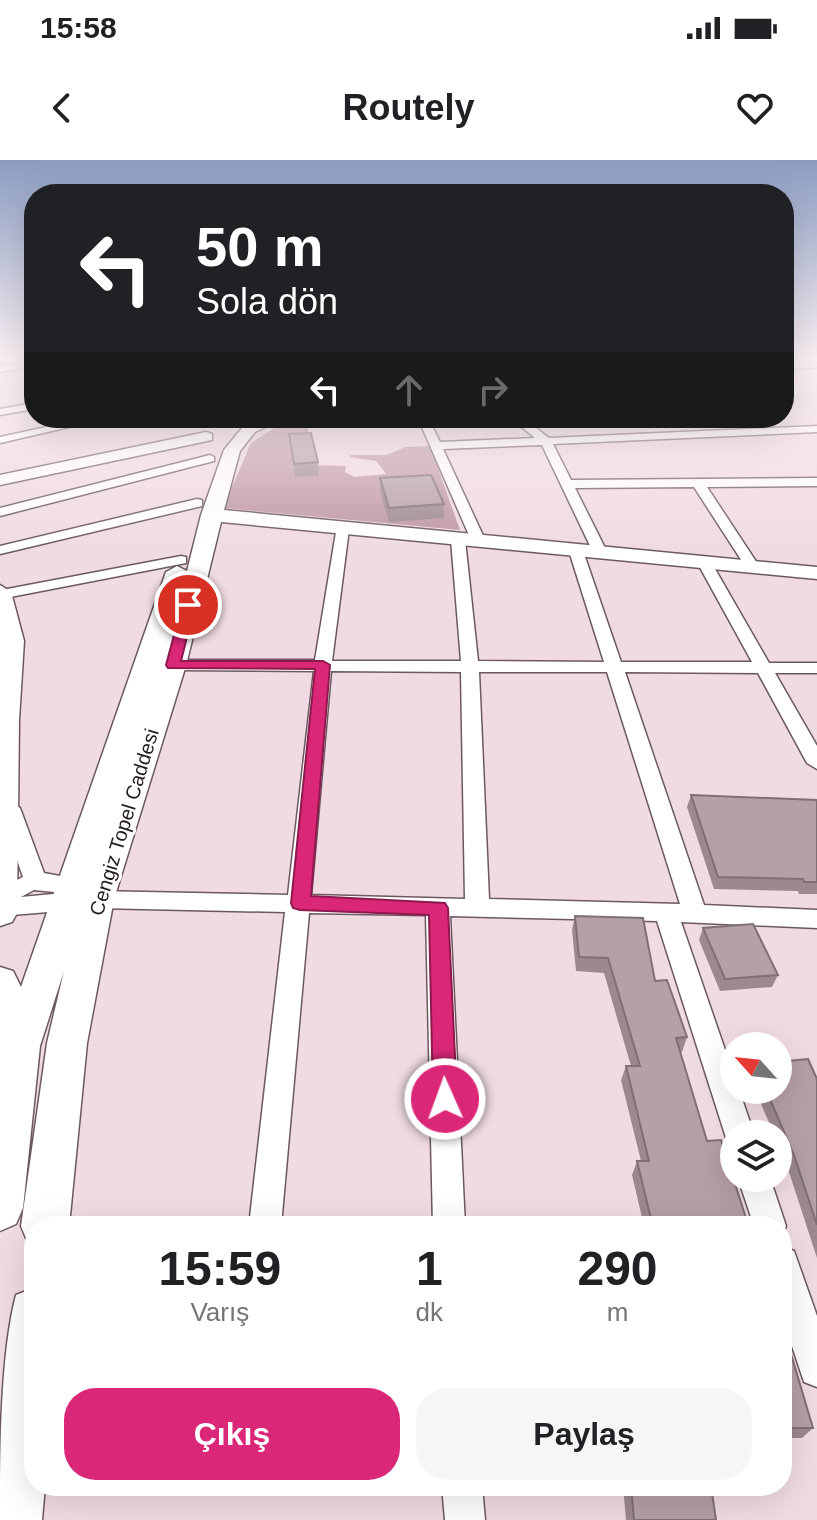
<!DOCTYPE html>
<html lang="tr">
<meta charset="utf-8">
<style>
:root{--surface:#fff;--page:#f6f6f6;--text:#202124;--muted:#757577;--accent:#db2777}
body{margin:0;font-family:Arial,sans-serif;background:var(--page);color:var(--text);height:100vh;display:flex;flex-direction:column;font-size:30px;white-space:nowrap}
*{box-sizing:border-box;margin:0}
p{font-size:26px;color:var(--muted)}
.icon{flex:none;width:44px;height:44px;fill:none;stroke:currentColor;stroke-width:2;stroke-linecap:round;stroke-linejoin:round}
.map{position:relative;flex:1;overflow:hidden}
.panel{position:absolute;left:24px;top:1056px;width:768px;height:280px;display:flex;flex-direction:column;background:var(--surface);border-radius:32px;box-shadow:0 8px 32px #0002}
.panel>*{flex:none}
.banner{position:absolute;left:24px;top:24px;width:770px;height:244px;border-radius:32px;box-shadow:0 8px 32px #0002;background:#202124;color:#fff;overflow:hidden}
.needle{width:52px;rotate:297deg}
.fabs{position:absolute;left:720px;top:872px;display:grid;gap:16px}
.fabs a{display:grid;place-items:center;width:72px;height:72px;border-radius:50%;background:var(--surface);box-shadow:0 8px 32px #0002;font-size:40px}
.pin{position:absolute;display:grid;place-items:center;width:68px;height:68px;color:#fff;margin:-34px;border:4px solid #fff;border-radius:50%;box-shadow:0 2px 8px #0007}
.me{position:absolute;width:88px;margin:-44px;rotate:358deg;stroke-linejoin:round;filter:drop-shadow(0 0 6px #0008)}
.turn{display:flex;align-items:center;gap:28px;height:168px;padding:0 40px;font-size:36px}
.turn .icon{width:104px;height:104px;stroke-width:2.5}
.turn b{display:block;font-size:56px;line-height:68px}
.lanes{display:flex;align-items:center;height:76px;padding:0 40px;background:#0003;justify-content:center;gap:40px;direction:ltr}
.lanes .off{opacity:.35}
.eta{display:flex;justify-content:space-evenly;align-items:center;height:136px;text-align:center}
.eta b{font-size:48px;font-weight:600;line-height:56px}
.button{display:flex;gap:16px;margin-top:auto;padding:16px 40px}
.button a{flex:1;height:92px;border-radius:32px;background:var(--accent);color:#fff;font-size:32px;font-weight:600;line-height:92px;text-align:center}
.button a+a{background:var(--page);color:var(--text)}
.status{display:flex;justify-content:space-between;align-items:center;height:56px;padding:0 40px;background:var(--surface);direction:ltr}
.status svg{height:22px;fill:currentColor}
header{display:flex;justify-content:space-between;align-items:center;height:104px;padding:0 40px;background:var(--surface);font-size:36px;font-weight:600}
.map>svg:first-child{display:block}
.forest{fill:#bf97a7}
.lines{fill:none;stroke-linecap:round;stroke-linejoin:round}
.street-casing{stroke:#6c5960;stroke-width:3}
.secondary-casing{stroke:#6c5960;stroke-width:3}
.street{fill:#fff;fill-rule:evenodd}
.secondary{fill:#fff;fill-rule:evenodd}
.wall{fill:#9c8990}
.building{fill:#b59fa8;stroke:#7f6f76;stroke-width:2}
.route{fill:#db2777;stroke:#8e194d;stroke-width:2}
.labels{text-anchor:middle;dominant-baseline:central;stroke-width:6;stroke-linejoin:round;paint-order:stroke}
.street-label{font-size:20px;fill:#241c1f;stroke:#fff}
</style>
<div class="status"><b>15:58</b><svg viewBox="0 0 49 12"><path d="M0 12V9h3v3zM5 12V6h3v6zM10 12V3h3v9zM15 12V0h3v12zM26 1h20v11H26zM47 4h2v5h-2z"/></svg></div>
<header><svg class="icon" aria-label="back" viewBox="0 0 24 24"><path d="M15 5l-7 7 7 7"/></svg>Routely<svg class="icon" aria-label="heart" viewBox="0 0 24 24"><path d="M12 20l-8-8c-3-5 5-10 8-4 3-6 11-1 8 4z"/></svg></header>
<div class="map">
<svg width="817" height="1360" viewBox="0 0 817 1360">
<rect width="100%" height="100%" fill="#f1dbe3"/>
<polygon class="forest" points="290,258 306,258 315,305 346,306 345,312 354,317 386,314 376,301 349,297 351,295 387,295 405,287 430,286 460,370 223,348 251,283"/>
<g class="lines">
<g class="street-casing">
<g id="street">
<polygon points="34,200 34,206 0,212 0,206"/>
<polygon points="817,201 817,207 784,210 784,204"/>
<polygon points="34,243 34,249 0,255 0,249"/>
<polygon points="88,258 108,258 0,283 0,277"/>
<polygon points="172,258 189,258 200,263 195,266"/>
<polygon points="418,258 428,258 440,282 535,278 511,258 523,258 549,278 817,266 817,272 553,284 571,320 817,318 817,326 707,327 759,406 752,410 747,409 694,327 575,328 608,394 601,398 594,394 542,285 443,289 486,382 479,386 472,382"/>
<polygon points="210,295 214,297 214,301 0,356 0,348"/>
<polygon points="197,339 202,340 202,346 0,394 0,386"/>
<path d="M337,366L349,369L332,501H461L451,380L458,376L465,380L478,501L604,502L569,391L576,387L583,391L621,502H752L697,402L704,398L711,402L769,503H817V513H775L817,586V609L807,603L758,513L625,512L704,745L817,750V768L681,762L734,916V930H739L754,974H734V986L728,984L657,761L450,756L465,1066H433L426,755L309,753L281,1066H249L285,752L97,748L0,756V728L23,717L0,652L2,643L9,641L20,648L44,713L71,718L95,731L288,735L314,511L173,510L164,505L173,500H315ZM331,511L461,512L465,739L311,735ZM479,512H607L680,744L489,739ZM34,730L64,733L21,737Z"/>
<polygon points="181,396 186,397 186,403 0,439 2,430"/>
<polygon points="738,1018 770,1018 786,1066 782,1076 782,1066 754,1066"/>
<polygon points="782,1086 794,1091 817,1156 817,1227 804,1222 782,1156"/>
<polygon points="442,1326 482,1326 485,1360 445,1360"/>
</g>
</g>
<g class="secondary-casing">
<g id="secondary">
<polygon points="808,199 817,199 817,204 809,202"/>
<polygon points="263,258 285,258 255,272 240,291 224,350 817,407 817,419 221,362 186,505 114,739 87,883 69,1066 34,1066 34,1085 28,1083 21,1066 47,883 64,811 40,886 23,1048 16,1064 0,1071 0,807 13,811 21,827 166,412 177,406 187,411 201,355 224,290 242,268"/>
<polygon points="206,272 212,274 212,280 0,325 0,315"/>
<polygon points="0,425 11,432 24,481 19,560 17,753 12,762 0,766"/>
<path d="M34,1128V1326H45L42,1360H0C0,1293 0,1196 16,1135Z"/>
</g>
</g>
<use href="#street" class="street"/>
<use href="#secondary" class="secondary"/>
</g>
<g class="wall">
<polygon points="289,274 318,302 319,316 295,317"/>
<polygon points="380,318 444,344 444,358 389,362 380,332"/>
<polygon points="691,635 817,640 817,734 799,734 798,731 714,729 687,647"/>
<polygon points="575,756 655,821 687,877 682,892 680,892 707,981 746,1058 742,1064 743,1066 644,1066 632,1015 637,1001 641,1001 621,920 626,906 631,906 604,813 576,811 572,770"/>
<polygon points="703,768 778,815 772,827 720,831 699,780"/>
<polygon points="817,919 817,1098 787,1006 778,984 778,974 774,974 755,930 778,930"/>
<polygon points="782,1184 813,1268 802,1278 782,1278"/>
<polygon points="623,1326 711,1326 716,1360 626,1360"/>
</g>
<g class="building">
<polygon points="311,273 318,302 294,304 289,274"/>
<polygon points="431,315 444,344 389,348 380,318"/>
<polygon points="691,635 817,640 817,722 804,722 803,719 718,717"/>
<polygon points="575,756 643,758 655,821 667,820 687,877 676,878 707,981 721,980 746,1058 741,1058 743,1066 678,1066 677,1061 652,1063 637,1001 649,1001 626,906 640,906 608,798 579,797"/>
<polygon points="753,764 778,815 725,819 703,768"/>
<polygon points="808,899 817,919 817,1065 794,995 766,930 778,930 778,902"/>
<polygon points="486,1057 583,1066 486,1066"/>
<polygon points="782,1184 788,1184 813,1268 782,1268"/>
<polygon points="631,1326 711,1326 716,1360 634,1360"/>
</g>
<linearGradient id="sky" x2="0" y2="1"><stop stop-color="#8b9cc1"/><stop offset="0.51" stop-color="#f9eff2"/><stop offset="1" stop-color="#f9eff2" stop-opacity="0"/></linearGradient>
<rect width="817" height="389" fill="url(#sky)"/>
<polygon class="route" points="188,441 195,445 181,501 323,501 330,505 311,736 445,743 448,748 457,939 453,946 445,950 436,946 433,939 429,755 300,750 293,748 291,743 315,509 168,508 166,505 182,445"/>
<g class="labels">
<g class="street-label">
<text transform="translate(124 662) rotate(-73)">Cengiz Topel Caddesi</text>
</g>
</g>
</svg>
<div class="fabs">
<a><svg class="needle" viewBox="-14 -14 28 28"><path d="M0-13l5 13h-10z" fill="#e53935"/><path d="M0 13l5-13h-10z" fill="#757577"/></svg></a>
<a><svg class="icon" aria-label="layers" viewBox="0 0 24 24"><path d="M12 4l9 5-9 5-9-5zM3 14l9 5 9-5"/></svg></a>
</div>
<div class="pin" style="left:188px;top:445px;background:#d93025"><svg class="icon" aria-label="arrive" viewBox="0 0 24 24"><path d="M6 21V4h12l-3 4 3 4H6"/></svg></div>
<svg class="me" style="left:445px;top:939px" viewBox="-20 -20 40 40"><circle r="17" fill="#db2777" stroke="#fff" stroke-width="3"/><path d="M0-11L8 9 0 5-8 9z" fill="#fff"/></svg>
<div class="banner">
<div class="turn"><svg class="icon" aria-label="left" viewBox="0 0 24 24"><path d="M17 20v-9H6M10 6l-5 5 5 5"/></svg><div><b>50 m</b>Sola dön</div></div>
<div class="lanes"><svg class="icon" aria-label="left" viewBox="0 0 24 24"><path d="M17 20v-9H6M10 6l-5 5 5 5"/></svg><svg class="icon off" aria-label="ahead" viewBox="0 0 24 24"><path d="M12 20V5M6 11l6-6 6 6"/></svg><svg class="icon off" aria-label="right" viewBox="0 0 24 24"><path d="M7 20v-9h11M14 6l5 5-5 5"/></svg></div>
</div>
<section class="panel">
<div class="eta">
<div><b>15:59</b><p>Varış</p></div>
<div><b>1</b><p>dk</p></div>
<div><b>290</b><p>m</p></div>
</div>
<div class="button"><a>Çıkış</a><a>Paylaş</a></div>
</section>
</div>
